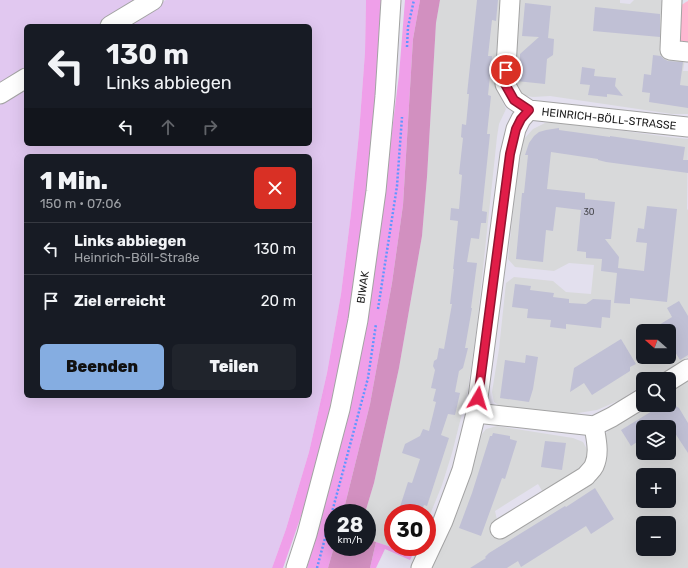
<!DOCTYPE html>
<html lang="de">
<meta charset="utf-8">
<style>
:root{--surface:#171b24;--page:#20242c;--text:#f1f3f6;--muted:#9ea1a6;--line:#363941;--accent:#85ade1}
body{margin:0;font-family:Rubik,sans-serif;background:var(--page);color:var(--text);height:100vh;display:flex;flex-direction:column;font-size:15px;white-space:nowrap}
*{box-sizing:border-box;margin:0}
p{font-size:13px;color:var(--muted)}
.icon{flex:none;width:22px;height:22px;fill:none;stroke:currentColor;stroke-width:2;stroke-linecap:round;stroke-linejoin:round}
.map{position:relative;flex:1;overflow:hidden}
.panel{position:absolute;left:24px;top:154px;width:288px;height:244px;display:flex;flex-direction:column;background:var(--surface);border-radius:6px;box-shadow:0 4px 16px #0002}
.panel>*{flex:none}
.guide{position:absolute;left:24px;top:24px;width:288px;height:122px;border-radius:6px;box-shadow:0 4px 16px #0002;background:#171b24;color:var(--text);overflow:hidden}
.needle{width:26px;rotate:290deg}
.controls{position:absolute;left:636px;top:324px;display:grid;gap:8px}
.controls a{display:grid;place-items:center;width:40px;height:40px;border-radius:6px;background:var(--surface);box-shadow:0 4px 16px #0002;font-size:20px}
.speed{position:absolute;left:324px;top:504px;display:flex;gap:8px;font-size:20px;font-weight:700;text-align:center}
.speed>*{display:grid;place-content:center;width:52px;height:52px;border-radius:50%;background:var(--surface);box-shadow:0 4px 16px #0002;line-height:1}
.speed small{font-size:10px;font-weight:400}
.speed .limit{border:6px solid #d22;background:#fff;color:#111}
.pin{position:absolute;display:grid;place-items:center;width:34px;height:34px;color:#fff;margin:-17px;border:2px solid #fff;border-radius:50%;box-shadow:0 1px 4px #0007}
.me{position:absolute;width:44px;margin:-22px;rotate:7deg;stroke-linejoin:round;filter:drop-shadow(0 0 3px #0008)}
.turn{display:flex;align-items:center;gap:14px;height:84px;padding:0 16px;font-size:18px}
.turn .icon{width:52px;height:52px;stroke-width:2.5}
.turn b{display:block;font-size:28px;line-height:34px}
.lanes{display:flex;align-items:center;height:38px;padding:0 16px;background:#0003;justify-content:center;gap:20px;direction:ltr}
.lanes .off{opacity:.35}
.round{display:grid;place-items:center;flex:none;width:42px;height:42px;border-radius:6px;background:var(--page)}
.summary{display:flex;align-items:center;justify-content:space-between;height:68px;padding:0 16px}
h1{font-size:24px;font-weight:800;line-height:30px}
.button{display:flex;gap:8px;margin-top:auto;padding:8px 16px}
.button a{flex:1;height:46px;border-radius:6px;background:var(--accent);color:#111;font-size:16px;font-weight:800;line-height:46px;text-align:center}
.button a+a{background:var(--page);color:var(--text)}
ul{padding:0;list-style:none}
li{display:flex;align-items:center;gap:12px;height:52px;padding:0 16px;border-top:1px solid var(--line)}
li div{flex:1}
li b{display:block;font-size:15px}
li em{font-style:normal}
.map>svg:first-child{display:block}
.residential{fill:#d8d9da;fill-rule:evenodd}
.farmland{fill:#e1c8f0;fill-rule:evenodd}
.grass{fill:#ef9fe9}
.forest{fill:#d290c0}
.park{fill:#ffb6d0}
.building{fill:#c0c0d5}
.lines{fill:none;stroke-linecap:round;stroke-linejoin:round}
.minor-casing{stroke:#a3a3a3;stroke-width:21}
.path{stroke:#6096ff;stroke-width:2.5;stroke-dasharray:2 2;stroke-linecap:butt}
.minor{stroke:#fff;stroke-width:19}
.route-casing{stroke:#92132f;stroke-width:10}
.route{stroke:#e11d48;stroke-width:7}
.labels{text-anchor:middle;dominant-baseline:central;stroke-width:3.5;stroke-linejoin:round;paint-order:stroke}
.number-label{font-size:9px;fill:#45454a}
.street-label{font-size:11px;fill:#1c1c1c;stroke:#fff}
</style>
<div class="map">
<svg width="688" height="568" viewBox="0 0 688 568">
<rect width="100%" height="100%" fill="#e3e0ee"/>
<g class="residential">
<polygon points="440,0 505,0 497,81 498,92 506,109 499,124 497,137 477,325 468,390 452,453 442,485 427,522 427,513 393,513 393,547 416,547 413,554 367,539 367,513 365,513 374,483 399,368 422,236 427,177 436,23"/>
<polygon points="519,0 620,0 620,3 630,4 634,0 661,0 667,8 662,55 685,58 683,71 688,71 688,114 672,114 550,96 533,97 521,95 513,88"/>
<path d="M559,122L668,137L688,139L687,209L688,210V357L653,379H643V385L620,400L597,410L572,414L503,408L494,402L492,392L499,349L506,283L514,277L553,281L566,292L591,294L594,265L569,263L554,271L515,267L508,259L519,153L524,139L533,129L545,123ZM643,331H669V357H643Z"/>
<path d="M688,380V568H432L452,526L470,477L482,434L486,429L497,426L573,438L583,442L589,453L588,463L544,494L538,484L495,511L497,520L491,527L498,539L588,483L604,435L610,429L648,405H669V392ZM643,427H669V453H643ZM643,475H669V501H643ZM643,523H669V549H643Z"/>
</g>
<g class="farmland">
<polygon points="0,0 145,0 102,26 26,26 26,73 0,89"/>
<path d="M166,0H366L365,52L359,133L351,213L341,294L327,373L309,452L286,529L272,568H0V100L26,84V144H310V26H123ZM26,156H310V396H26Z"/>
</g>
<g class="grass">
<polygon points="366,0 381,0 374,140 353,301 316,473 283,568 272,568 286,529 309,452 327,373 341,294 351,213 359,133 365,52"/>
<polygon points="405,0 420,0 413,39 403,205 392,283 370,404 343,513 333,513 333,547 334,547 328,568 307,568 327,494 343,429 371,298 399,75"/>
<polygon points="376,542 413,554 410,560 385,549 376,568 370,568"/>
</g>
<g class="forest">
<polygon points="420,0 440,0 436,23 427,177 422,236 399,368 374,483 365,513 343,513 370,404 392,283 403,205 413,39"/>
<polygon points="367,539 376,542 370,568 328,568 334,547 367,547"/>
</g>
<polygon class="park" points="688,1 688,47 681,45 676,32 680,6 686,2"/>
<g class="building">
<polygon points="477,0 498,0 496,21 492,20 488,56 492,56 488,95 491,96 487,134 490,134 482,211 487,212 486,223 481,223 479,239 471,238 467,262 477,263 471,308 472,308 465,348 468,348 463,368 459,371 455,392 460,393 455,415 448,414 441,435 449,438 427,506 424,505 421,513 398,513 408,482 412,483 420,459 402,453 405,444 420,436 423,429 429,431 436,402 433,401 436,389 431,388 435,370 433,366 434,361 437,359 439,348 444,349 452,304 450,304 454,269 453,269 454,260 458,221 450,220 451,208 459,209 462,175 459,174 463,138 461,137 462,124 466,125 469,94 467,94"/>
<polygon points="525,3 551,6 548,38 554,39 553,55 547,59 545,84 516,81 516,76 520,72 521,62 520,60 520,54 539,37 522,36"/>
<polygon points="595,7 660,14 660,37 593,31"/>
<polygon points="653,55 661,56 664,59 668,61 683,62 680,85 688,86 688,108 649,102 650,93 642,92 644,74 651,75"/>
<polygon points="582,67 595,69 594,76 616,78 615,86 623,96 607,94 607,97 588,95 590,85 580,84"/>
<polygon points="559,128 559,130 610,137 610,136 685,147 683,160 688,160 688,173 606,162 598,160 598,159 551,152 547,189 585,193 585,199 615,202 611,239 605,239 619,257 618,268 644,271 647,243 636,242 638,228 644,229 647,206 677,209 667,302 630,298 630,304 614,303 617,273 601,271 602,259 586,258 586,252 577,251 581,210 556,207 553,231 546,230 543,262 516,259 522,193 524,193 528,155 525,155 529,143 534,136 539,132 546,130"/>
<polygon points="515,284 531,286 530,290 554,293 553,297 569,299 569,303 586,304 593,299 611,300 610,318 602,317 601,328 566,324 566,329 550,327 551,320 527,318 528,309 512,307"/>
<polygon points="679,301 688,316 688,355 680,360 669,342 669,331 649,331 672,317 667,308"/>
<polygon points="621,339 636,364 630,367 630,371 592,395 584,383 570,392 574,368"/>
<polygon points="526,355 538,357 533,389 529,402 500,398 505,360 525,363"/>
<polygon points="669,402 679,408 688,423 688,453 671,427 643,427 643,438 631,446 621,430 662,405 669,405"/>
<polygon points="493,433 510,436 510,439 517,441 505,479 502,478 497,492 481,536 459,528 472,493 490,436 492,436"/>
<polygon points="545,441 566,443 562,470 541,467"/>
<polygon points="595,488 614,519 591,534 586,526 521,567 518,561 507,568 470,568 486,558 485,557 489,553 565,506 566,507"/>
</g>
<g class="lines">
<g class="minor-casing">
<g id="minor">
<path id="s1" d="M510,0L505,84L514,100L529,110L688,127"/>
<polyline points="672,0 670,50 688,52"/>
<polyline points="110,26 153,0"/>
<polyline points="0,94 26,78"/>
<polyline points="669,381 688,369"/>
<polyline points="476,413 594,426 612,417 643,398"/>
<path d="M500,529L586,476C588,473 592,470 594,466C600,453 596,439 594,426"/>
<path id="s2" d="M296,568L307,534L340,409L358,320L376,191L385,96L391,0"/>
<polyline points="421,568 443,521 462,470 476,413 510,154 516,129 521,119 529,110"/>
</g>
</g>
<g class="path">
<polyline points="407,47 408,27 414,0"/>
<polyline points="378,309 397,186 402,117"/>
<polyline points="317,568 368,378 376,324"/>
</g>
<use href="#minor" class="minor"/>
</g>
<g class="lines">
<g class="route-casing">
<polyline id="route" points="478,398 510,154 516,129 521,119 529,110 514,100 505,84 506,70"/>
</g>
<use href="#route" class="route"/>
</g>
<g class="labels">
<g class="number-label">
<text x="589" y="212">30</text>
</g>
<g class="street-label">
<text stroke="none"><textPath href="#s1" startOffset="201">HEINRICH-BÖLL-STRASSE</textPath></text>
<text stroke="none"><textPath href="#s2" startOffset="289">BIWAK</textPath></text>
</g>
</g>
</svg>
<div class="controls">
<a><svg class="needle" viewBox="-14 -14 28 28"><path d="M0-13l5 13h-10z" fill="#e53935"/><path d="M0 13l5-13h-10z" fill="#9ea1a6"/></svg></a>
<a><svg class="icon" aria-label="search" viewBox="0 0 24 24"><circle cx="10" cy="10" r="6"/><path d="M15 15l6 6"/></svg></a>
<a><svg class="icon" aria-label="layers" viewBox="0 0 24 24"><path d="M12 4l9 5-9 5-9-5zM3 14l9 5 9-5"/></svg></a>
<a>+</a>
<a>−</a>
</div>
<div class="speed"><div>28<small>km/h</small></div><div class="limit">30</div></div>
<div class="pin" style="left:506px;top:70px;background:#d93025"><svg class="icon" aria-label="arrive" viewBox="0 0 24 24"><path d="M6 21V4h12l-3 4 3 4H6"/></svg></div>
<svg class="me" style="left:478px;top:398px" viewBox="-20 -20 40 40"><path d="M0-17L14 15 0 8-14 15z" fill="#e11d48" stroke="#fff" stroke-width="4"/></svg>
<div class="guide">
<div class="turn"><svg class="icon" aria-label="left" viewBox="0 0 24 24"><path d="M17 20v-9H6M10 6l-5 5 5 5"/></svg><div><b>130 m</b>Links abbiegen</div></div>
<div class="lanes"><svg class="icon" aria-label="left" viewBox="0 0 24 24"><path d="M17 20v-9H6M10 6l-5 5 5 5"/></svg><svg class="icon off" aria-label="ahead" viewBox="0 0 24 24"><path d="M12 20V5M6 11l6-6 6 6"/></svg><svg class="icon off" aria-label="right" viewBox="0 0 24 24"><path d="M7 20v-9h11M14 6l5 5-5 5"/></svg></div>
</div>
<section class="panel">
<div class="summary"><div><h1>1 Min.</h1><p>150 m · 07:06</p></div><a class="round" style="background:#d93025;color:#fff"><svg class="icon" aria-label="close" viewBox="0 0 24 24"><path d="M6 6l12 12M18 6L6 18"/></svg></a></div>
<ul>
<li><svg class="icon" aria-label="left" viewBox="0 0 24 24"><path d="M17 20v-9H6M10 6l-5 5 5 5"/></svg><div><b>Links abbiegen</b><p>Heinrich-Böll-Straße</p></div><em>130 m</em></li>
<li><svg class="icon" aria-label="arrive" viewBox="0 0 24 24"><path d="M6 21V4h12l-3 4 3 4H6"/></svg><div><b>Ziel erreicht</b></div><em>20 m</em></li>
</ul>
<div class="button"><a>Beenden</a><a>Teilen</a></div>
</section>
</div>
